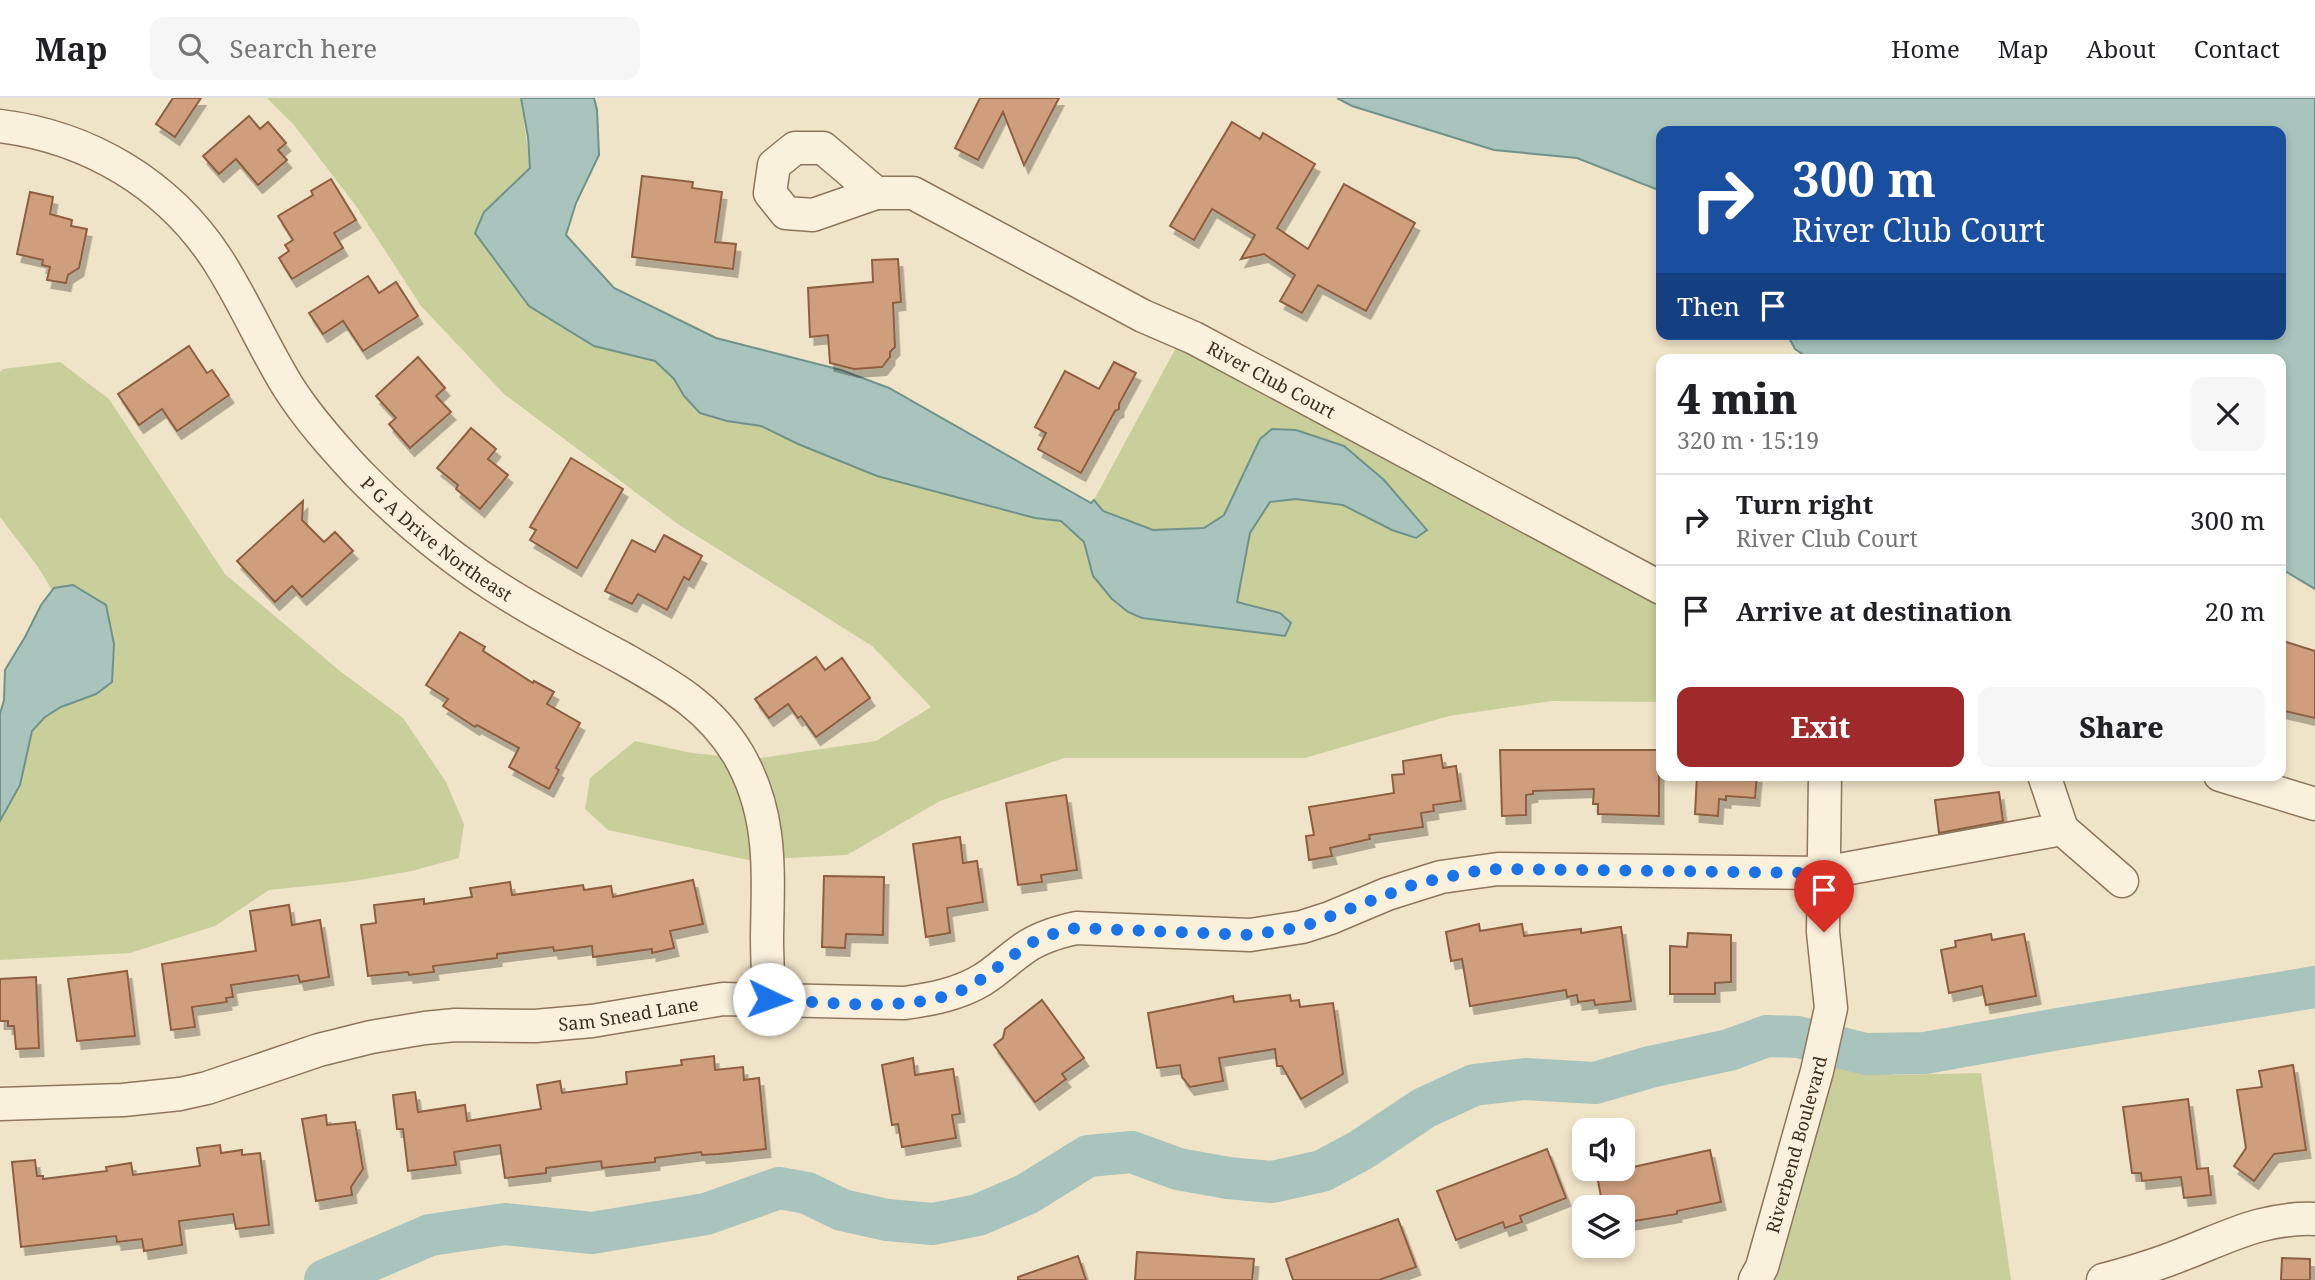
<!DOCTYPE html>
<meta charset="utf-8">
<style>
:root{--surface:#fff;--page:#f6f6f6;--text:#202124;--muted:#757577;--line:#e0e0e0;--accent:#9e2a2b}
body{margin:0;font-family:"Noto Serif",serif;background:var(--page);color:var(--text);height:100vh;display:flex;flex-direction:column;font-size:26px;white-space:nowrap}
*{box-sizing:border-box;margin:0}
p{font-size:23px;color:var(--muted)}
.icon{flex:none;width:38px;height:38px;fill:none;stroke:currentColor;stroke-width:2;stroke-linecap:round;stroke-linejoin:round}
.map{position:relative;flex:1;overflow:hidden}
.panel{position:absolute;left:1656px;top:256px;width:630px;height:427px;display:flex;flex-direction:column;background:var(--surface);border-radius:14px;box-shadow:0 4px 10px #0003}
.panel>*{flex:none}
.top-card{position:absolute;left:1656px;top:28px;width:630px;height:214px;border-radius:14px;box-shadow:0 4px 10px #0003;background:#1a4fa0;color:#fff;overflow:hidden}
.fabs{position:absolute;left:1572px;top:1020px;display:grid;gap:14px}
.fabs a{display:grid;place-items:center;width:63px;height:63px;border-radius:14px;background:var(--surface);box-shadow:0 4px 10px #0003;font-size:35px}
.pin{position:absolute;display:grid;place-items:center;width:60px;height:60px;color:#fff;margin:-72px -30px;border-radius:50% 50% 50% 0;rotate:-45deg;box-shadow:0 0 7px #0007}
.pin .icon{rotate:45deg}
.me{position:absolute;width:77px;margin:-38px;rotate:93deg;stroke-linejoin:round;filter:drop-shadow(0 0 5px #0008)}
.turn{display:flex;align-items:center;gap:24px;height:147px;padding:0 21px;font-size:32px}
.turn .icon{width:91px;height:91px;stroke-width:2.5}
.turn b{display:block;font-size:49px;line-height:60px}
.then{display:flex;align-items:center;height:66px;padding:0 21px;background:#0003;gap:14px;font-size:26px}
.round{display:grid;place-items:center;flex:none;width:74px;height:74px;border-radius:14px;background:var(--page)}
.headline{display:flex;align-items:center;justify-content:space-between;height:119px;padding:0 21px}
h1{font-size:42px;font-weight:800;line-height:52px}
.cta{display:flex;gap:14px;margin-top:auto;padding:14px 21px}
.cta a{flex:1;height:80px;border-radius:14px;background:var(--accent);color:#fff;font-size:28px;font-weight:800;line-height:80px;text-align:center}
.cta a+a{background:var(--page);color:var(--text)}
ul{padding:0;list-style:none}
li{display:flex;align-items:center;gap:21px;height:91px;padding:0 21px;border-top:2px solid var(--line)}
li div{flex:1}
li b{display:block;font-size:26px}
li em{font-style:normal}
header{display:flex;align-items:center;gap:42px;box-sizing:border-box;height:98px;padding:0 35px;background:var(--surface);border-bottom:2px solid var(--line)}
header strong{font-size:33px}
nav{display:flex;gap:38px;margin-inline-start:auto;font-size:24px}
.search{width:490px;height:63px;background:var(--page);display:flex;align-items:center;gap:18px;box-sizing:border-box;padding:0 24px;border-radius:14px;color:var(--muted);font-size:26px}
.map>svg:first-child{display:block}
.green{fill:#c9cf9b}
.water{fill:#a9c4bc;stroke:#6f938a;stroke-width:2}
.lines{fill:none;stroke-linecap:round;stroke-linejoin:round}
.river{stroke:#a9c4bc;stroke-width:42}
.building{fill:#cf9f7d;stroke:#8d5f41;stroke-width:2;filter:url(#shadow)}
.minor-casing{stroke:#8d765c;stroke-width:35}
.minor{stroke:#faf1dc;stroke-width:32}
.route{stroke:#1a73e8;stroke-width:12;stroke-dasharray:0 21.6}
.labels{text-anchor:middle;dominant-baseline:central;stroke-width:5;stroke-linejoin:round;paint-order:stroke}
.street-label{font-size:18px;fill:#3d2e20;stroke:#f7eed8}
</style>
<header>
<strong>Map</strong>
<div class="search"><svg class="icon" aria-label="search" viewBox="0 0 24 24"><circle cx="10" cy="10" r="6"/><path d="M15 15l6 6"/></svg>Search here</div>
<nav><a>Home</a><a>Map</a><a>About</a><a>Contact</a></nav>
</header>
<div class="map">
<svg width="2315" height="1182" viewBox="0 0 2315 1182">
<defs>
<filter id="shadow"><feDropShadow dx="4.5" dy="8" stdDeviation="0" flood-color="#0004"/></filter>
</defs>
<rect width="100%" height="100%" fill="#f0e4c8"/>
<g class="green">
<polygon points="267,0 521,0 530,70 484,114 594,248 655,262 674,281 693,308 727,323 761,328 798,346 877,378 1035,420 1061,423 1084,444 1093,478 1112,501 1128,514 1142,520 1285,538 1280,515 1237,504 1250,435 1269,405 1296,401 1343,407 1392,432 1416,440 1427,432 1344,348 1296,332 1272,331 1260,341 1224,417 1204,430 1153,432 1103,413 1094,402 1186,231 1432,365 1661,469 1661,604 1552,603 1449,618 1305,660 1064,660 940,703 847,757 748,762 608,732 585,711 590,680 635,643 692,655 753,661 876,643 931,609 872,548 678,426 504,296 421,208 356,108 294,27"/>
<path d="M60,264L109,301L225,476L340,573L403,620L446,684L464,726L459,760L412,773L347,784L269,792L215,828L130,855L0,862V723L20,687L32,633L45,619L61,609L96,596L112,584C115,557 113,533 106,507L54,490L52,492L38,469L0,419V274L3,271Z"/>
<polygon points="1817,955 1841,958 1873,972 1895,977 1981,975 2011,1182 1746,1182"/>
</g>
<g class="water">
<polygon points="521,0 594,0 597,12 599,57 576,105 566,137 614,190 716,240 841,272 889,290 1091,405 1094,402 1103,413 1153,432 1204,430 1224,417 1260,341 1272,331 1296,332 1344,348 1384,382 1427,432 1416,440 1392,432 1343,407 1296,401 1270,404 1250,435 1237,504 1280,515 1291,525 1285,538 1142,520 1128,514 1112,501 1093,478 1084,444 1061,423 1035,420 877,378 798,346 761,328 727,323 700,315 684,298 674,281 655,263 594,248 529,208 475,135 484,114 530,70 528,39"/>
<polygon points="1337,0 2315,0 2315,491 2280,470 2280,261 1810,261 1795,251 1787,236 2280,236 2280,33 1661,33 1661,93 1577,60 1494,52 1352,8"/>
<polygon points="73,487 106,507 114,546 112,584 96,596 61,609 45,619 32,633 20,687 0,723 0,616 4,602 5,572 25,539 41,507 54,490"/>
</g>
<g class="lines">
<polyline class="river" points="325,1182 430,1137 505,1126 592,1135 706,1116 779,1090 807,1095 842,1112 887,1122 933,1126 978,1117 1027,1096 1088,1058 1132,1054 1178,1071 1228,1080 1272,1084 1322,1073 1361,1052 1424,1010 1474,987 1525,981 1595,985 1650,969 1729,952 1767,938 1798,939 1866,956 1925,955 2058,931 2315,889"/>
</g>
<g class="building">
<polygon points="173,0 201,0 175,39 156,26"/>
<polygon points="980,0 1059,0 1024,67 1003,14 978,62 955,50"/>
<polygon points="249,18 260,31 268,24 286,45 278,52 287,62 258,87 236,61 219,76 203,58"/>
<polygon points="1232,24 1260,41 1263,35 1315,66 1277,130 1308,151 1344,86 1415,125 1366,213 1318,187 1302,215 1280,203 1295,177 1264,156 1241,161 1255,137 1212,111 1194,142 1170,128"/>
<polygon points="642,78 693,84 692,90 722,94 715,144 736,146 733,171 632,159"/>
<polygon points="331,81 356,122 334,135 343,150 292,181 279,160 289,153 285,147 293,142 278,118 313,97 311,93"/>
<polygon points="30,94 53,99 50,116 72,122 71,128 87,131 79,170 68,177 66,185 47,182 50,169 42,167 43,162 17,156"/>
<polygon points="898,161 901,204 893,205 895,249 890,254 890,259 882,269 854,271 830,265 828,237 810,239 808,190 873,184 872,162"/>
<polygon points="368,178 379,195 396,184 418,218 363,253 343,223 323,236 309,215"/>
<polygon points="189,248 207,275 212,272 229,297 177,333 162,311 139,327 118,296"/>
<polygon points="418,259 445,290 436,298 451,314 410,350 389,326 396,320 376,298"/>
<polygon points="1114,264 1136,275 1119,306 1119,311 1115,313 1081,375 1038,351 1046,335 1035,329 1065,273 1099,291"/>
<polygon points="471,330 496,351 488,361 508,377 480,411 456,391 458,387 437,370"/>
<polygon points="571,360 623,391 577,470 530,442 536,432 530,429"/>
<polygon points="303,403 302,422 324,444 335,434 353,453 302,499 292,488 275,504 237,463"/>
<polygon points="664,437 702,458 689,482 684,479 667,512 638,496 632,506 605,493 632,442 655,454"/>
<polygon points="460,534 485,549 483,553 533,585 534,583 554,594 547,606 580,625 556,670 559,672 549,691 509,669 519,650 477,627 475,629 443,608 448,601 426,587"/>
<polygon points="2280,542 2315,553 2315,620 2280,612"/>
<polygon points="816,559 825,572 842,560 870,600 816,639 801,618 798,620 788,606 769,620 755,601"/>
<polygon points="1500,652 1659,652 1659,718 1598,716 1598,706 1593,706 1594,691 1533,693 1533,696 1526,697 1526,717 1502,718"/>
<polygon points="1441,657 1443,670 1456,668 1461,703 1433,707 1434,713 1421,715 1423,729 1369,737 1370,741 1330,750 1332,758 1309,762 1306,738 1314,737 1309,709 1394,695 1392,677 1404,676 1403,663"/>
<polygon points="1697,677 1757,677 1755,700 1726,698 1726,702 1719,701 1718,718 1695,716"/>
<polygon points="1999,694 2003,723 1939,735 1935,702"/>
<polygon points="1066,697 1077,772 1041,777 1042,784 1018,787 1006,705"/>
<polygon points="960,739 963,765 977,763 983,804 947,810 950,835 926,839 913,746"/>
<polygon points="824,778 884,779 883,837 846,836 845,850 822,849"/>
<polygon points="693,782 703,826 670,833 674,850 652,855 652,851 593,859 592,848 554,853 553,849 497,856 497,860 433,868 434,874 409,877 408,874 368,878 361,827 376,825 374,807 424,801 424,806 472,799 470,790 510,784 512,797 583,787 584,792 611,788 613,799"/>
<polygon points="289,807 292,827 320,822 329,879 300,884 298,877 231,887 233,899 226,900 227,904 192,909 195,929 171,932 162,866 256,853 250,813"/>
<polygon points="1479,826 1480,833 1522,826 1524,838 1581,831 1581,835 1621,829 1631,903 1595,907 1594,902 1578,904 1577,897 1567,899 1566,892 1470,908 1462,861 1451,863 1446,834"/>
<polygon points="1688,835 1731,837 1731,884 1715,885 1715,896 1670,896 1670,848 1687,849"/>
<polygon points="1991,836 1992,842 2024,836 2036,898 1986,907 1982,888 1949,895 1941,852 1956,849 1955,843"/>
<polygon points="127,873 135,938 77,943 68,881"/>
<polygon points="36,879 39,950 16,951 14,928 8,928 8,923 0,923 0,881"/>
<polygon points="1290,897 1291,903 1299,902 1300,909 1333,905 1343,976 1301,1001 1282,968 1277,968 1275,951 1219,960 1223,983 1190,989 1182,979 1180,967 1157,970 1148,915 1233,898 1234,904"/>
<polygon points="1042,902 1084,960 1062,976 1066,981 1035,1004 994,947 1003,940 1005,931"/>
<polygon points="714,958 715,972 743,969 744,982 759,980 766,1051 719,1056 702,1057 701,1054 655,1060 655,1064 602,1070 601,1063 546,1070 546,1075 505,1080 500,1047 454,1054 456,1067 408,1073 403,1031 397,1031 393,997 415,994 418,1014 465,1007 467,1023 541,1011 537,987 560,983 562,995 627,986 626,974 682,967 681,962"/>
<polygon points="913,960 915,977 953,971 960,1016 952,1017 956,1040 902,1049 898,1026 892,1027 882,967"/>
<polygon points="2293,967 2306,1052 2274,1056 2254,1083 2234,1068 2246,1050 2237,992 2262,989 2259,973"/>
<polygon points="2188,1001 2197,1071 2208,1070 2211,1097 2184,1100 2181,1079 2142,1083 2141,1075 2132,1075 2123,1009"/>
<polygon points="326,1017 327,1027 355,1024 363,1071 351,1089 352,1097 316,1103 302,1021"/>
<polygon points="220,1047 221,1055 242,1052 242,1057 260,1055 269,1127 236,1131 233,1116 179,1123 182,1147 144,1153 142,1141 117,1144 116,1138 21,1149 12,1064 35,1062 37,1078 43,1078 43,1081 107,1073 106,1069 131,1065 133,1077 200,1068 197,1050"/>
<polygon points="1547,1051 1566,1100 1520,1118 1522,1124 1505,1130 1503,1124 1456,1142 1437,1093"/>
<polygon points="1710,1052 1721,1104 1677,1113 1677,1116 1622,1125 1622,1110 1603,1110 1597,1077"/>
<polygon points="1398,1121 1416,1169 1379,1182 1293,1182 1286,1161"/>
<polygon points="1137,1154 1254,1161 1252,1182 1135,1182"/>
<polygon points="1078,1158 1086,1182 1018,1182 1018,1179"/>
<polygon points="2282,1160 2310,1161 2310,1182 2281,1182"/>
</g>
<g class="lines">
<g class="minor-casing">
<g id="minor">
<path id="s1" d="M0,28C89,39 168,86 217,161C243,201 262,246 287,287C307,319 333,348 358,375C403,421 453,463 509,497C546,520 585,540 624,561C670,587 709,608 738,656C773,716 768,772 767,838C767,859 768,880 769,901"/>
<polygon points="795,50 823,50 876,95 813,117 786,115 770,95 774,67"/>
<path id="s2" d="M876,95H913L1143,218L1194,240L1661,490"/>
<polyline points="2220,677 2315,706"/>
<polyline points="2062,731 2122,783"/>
<path id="s3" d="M0,1006L123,1002L180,996L207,990L319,952L371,939L425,930L455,927L535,928L592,923L723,901L905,905C932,901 959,896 982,882C998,872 1011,859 1026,849C1041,839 1058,834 1076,830L1250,837L1302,829L1330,820L1387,796L1441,779L1498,771L1823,775L2062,731L2044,677"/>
<path id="s4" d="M1755,1182L1762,1169L1817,973L1831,910L1823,834L1825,677"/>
<path d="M2103,1182C2129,1175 2156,1167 2181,1157C2228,1139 2263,1119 2315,1121"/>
</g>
</g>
<use href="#minor" class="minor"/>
</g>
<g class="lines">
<path class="route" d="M769,901C825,904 908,915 960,893C985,882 1004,863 1026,848C1042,838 1059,834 1076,830L1250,837L1302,829L1415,786L1470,774L1498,771L1823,775L1824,834"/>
</g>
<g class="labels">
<g class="street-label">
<text stroke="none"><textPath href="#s2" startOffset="441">River Club Court</textPath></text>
<text stroke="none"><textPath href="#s1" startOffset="623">P G A Drive Northeast</textPath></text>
<text stroke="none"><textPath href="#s3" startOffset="639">Sam Snead Lane</textPath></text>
<text stroke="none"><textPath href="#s4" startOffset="142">Riverbend Boulevard</textPath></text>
</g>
</g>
</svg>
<div class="fabs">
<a><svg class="icon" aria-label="sound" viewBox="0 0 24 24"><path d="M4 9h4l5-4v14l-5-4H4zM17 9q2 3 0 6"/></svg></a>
<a><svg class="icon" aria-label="layers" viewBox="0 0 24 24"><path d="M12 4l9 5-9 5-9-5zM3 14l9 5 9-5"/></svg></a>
</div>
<div class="pin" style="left:1824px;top:834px;background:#d93025"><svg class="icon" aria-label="arrive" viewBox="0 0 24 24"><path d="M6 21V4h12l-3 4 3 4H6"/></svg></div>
<svg class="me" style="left:769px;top:901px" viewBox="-20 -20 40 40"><circle r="19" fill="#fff"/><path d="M0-13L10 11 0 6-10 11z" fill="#1a73e8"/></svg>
<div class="top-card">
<div class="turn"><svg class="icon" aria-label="right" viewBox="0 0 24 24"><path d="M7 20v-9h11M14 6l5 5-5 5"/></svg><div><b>300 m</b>River Club Court</div></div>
<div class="then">Then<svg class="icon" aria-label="arrive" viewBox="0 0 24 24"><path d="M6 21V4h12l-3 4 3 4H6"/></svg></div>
</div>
<section class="panel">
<div class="headline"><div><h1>4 min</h1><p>320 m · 15:19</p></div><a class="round"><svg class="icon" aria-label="close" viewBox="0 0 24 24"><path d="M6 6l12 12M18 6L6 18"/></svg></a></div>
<ul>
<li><svg class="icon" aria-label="right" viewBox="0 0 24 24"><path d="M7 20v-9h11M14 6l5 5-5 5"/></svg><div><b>Turn right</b><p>River Club Court</p></div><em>300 m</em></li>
<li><svg class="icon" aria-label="arrive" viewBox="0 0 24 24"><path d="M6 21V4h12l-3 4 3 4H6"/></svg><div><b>Arrive at destination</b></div><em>20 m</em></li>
</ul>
<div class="cta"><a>Exit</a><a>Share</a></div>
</section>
</div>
